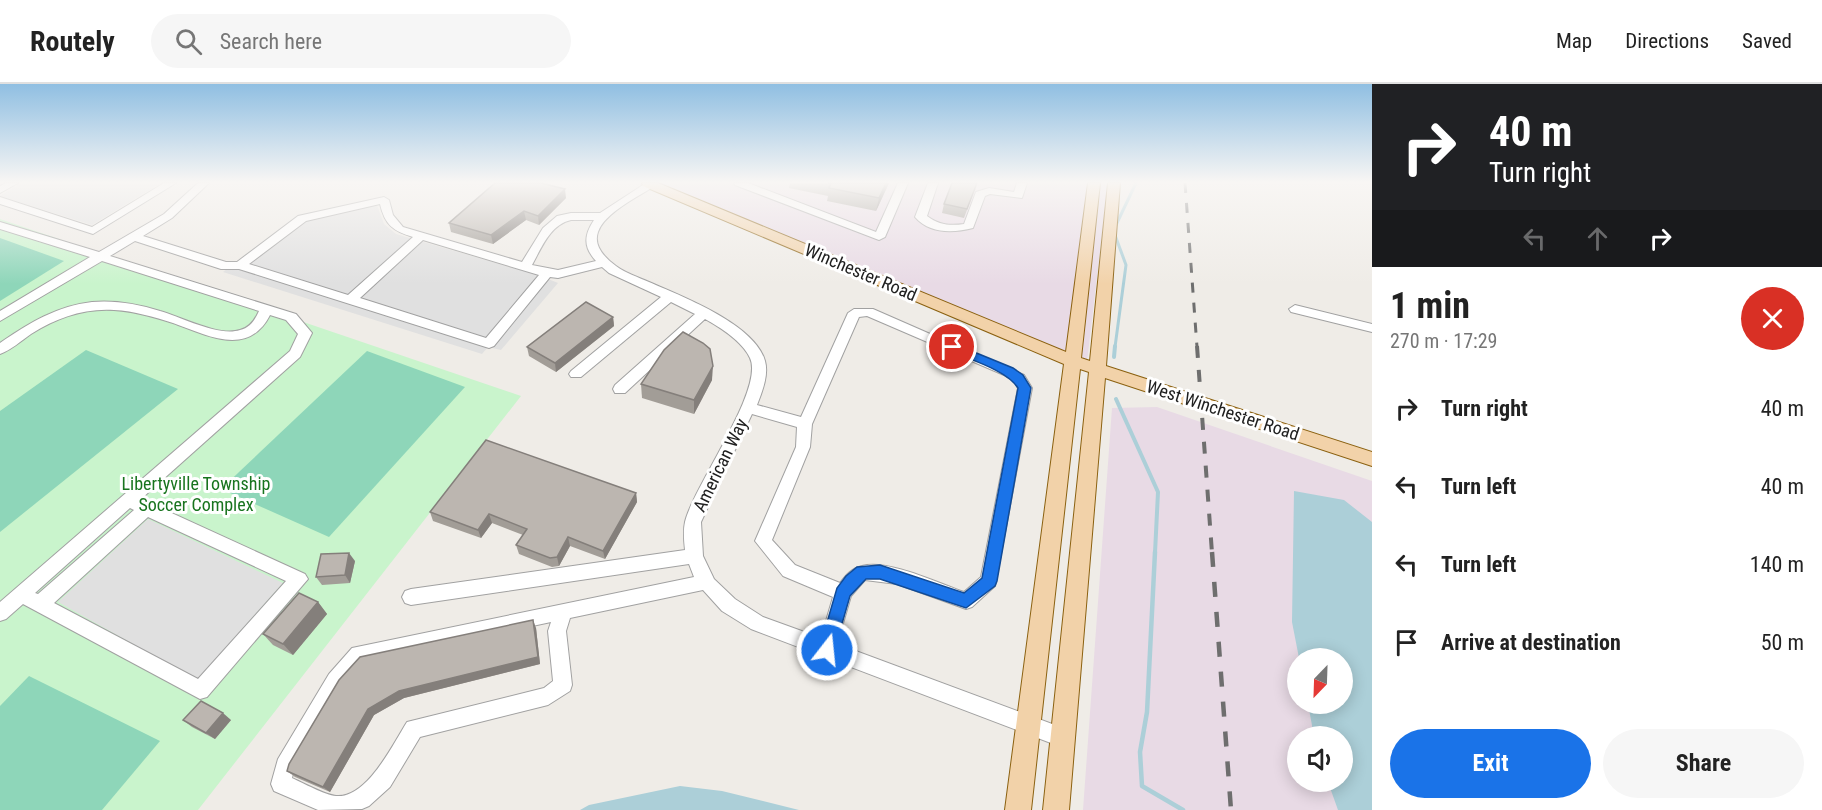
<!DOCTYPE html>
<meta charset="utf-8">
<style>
:root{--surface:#fff;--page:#f6f6f6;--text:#222;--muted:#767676;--line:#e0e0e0;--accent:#1a73e8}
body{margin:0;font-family:"Roboto Condensed",sans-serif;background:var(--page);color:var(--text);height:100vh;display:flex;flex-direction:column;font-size:22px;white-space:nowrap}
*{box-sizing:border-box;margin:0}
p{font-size:20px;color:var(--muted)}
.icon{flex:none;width:33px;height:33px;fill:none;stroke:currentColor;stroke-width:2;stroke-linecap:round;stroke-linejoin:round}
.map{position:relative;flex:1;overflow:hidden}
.details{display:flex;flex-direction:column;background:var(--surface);width:450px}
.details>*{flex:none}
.guide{background:#202124;color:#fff;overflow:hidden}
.needle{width:39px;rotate:203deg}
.tools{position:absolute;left:1287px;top:564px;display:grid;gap:12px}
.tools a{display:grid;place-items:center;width:66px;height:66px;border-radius:50%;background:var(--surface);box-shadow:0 3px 15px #0003;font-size:30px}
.pin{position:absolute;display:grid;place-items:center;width:51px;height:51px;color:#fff;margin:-26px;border:3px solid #fff;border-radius:50%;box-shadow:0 2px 6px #0007}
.me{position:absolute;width:66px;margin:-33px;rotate:16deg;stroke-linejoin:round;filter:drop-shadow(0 0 4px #0008)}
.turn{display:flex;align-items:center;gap:21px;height:126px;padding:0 18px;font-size:27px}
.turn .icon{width:78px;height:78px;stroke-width:2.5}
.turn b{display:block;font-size:42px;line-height:51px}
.lanes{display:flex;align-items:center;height:57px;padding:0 18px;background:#0003;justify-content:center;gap:30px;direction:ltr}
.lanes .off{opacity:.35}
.round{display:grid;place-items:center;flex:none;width:63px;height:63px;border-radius:32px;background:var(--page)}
.summary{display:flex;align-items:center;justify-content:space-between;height:102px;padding:0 18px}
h1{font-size:36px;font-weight:700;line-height:45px}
.action{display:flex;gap:12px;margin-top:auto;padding:12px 18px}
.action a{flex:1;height:69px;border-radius:36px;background:var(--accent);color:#fff;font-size:24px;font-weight:700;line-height:69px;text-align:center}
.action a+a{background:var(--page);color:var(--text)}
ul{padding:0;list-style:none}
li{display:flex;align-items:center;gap:18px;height:78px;padding:0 18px}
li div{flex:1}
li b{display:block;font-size:22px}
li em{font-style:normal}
header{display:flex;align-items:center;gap:36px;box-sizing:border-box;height:84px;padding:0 30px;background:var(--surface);border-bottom:2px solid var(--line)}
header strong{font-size:28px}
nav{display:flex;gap:33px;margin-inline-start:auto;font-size:21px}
.search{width:420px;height:54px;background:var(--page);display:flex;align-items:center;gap:15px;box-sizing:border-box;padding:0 21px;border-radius:33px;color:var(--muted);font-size:22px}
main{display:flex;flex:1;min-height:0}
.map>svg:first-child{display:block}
.industrial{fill:#e8dae5;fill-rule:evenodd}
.park{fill:#c9f4cc}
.pitch{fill:#8ed6b9}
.parking{fill:#e0e0e0}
.water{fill:#accfd8}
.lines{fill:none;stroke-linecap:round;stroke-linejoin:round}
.stream-far2{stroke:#accfd8;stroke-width:3}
.stream-far1{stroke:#accfd8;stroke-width:4}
.stream{stroke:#accfd8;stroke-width:4.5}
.minor-casing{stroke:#a1a1a1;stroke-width:2}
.major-casing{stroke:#8b6110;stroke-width:2}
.minor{fill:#fff;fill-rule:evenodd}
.major{fill:#f2d2a9;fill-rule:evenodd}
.rail-far2{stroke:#6e6e6e;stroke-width:3;stroke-dasharray:10 10;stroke-linecap:butt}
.rail-far1{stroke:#6e6e6e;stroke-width:4;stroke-dasharray:12 12;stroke-linecap:butt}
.rail{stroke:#6e6e6e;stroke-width:4.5;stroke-dasharray:15 15;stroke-linecap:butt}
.wall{fill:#a29d97}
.shaded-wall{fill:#847f7b}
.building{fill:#bcb6b0;stroke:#847f7b;stroke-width:1.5}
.route{fill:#1a73e8;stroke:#114b97;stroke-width:1.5}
.labels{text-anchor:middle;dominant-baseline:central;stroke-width:6;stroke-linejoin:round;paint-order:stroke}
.street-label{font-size:18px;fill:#202020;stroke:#fff}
.park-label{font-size:18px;fill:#18741e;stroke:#fff}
</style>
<header>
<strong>Routely</strong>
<div class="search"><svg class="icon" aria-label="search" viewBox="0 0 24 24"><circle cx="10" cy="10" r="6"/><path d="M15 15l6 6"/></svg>Search here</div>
<nav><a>Map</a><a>Directions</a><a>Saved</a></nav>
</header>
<main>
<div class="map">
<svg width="1372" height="726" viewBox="0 0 1372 726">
<rect width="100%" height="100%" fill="#efece7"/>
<g class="industrial">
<polygon points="648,99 1108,99 1087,278 878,195"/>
<path d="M1157,323L1372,397V726H1083L1112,324ZM1298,574H1342V620H1298ZM1298,652H1342V698H1298Z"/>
</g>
<polygon class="park" points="0,135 521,312 198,726 0,726"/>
<g class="pitch">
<polygon points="0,154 64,177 0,217"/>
<polygon points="86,266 178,305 0,448 0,327"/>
<polygon points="367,267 465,303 329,453 221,405"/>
<polygon points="29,592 160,657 102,726 0,726 0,622"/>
</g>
<g class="parking">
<polygon points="21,99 161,99 92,141 0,112"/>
<polygon points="375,116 384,140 396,150 538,191 558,199 501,266 488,263 482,270 223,188 298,131"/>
<polygon points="148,435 283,499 197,596 58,518"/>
</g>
<g class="water">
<polygon points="1294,407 1344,416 1372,438 1372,726 1338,726 1328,698 1342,698 1342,652 1314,652 1308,620 1342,620 1342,574 1299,574 1292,538"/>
<polygon points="680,702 722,707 799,726 580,726 589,721"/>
</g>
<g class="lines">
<g class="stream-far2">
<polyline points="1116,141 1136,99"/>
<polyline points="1115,151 1126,181 1115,263"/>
</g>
<g class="stream-far1">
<polyline points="1114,273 1115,262"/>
<polyline points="1116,315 1158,408 1155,469"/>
</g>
<polyline class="stream" points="1155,468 1147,628 1140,668 1142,702 1183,726"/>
<g class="minor-casing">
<g id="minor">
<polygon points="6,99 18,99 0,109 0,102"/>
<polygon points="164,99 176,99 93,150 0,120 0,113 92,143"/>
<path d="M198,99H209L172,134L143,152L226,178H237L298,132L384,113L389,116L393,131L403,143L522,178L543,144L557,132L571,129H600L646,99H655V102C639,112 604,129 598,148C593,162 605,174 616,182C625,189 638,193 649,198C681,212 755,240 765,277C769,291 762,308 757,321L801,333L848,229L854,225H873L1024,291L1032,304L995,502L972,523L966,525L897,500L865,496L851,512L837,560L1071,647L1074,654L1071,661L1064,664L751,545L722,527L703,506L570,534L566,547L572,601L570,607L548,621L420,653L390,703L369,722L362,725L318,726L274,707L271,700L278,675L329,590L352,564L694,493L689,480L411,521L405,519L402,513L405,507L411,505L685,466C684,457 683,447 685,438C693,403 765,305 750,274C742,257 721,244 705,235L625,309H615L613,305L615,301L695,230L671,218L581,293H571L569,290L571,287L661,213L609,189L602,183L558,194L550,193L494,262L489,264L239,185H221L135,157L110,172L296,230L312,249L300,273L141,415L305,490L308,495L207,613L200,615L23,520L6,535L0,537V518L290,267L298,250L286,236L270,231C248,274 207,251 173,239C154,233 134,227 114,226C84,224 56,234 31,250C21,257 11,266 0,270V259C29,239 57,222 92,218C115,216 138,220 160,227C181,233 219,253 240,246C250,244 255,236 259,227L102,177L0,237V227L90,173L0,145V138L99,168L164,130ZM380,120C385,141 393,147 413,153L348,211L249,180L306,137ZM571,136H594C584,151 583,163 596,177L558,186L532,181C542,163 550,141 571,136ZM423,156L539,191L486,254L360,214ZM867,232L1004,291L1014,297L1018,304L981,493L964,508C938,499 888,475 862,482C852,484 846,491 840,499L795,481L772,456L810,363L812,340L859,233ZM752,330L797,343L796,363L755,457L783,492L833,513L821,554L763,533L735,515L714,495L703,472L701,438ZM130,424L134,426L38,510L35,509ZM148,433L286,497L198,595L54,519ZM551,538L548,547L553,597L544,604L407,638C393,660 367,715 336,712C325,711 303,699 292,694L294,685L343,602L364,578Z"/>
<polygon points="734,99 748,99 876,148 898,99 908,99 885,153 879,156 735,101"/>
<path d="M928,99H938L927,132C939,141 950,142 964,140L976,108L989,104L1014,108L1017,99H1027L1022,114L990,110L985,112L973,144C953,149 930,150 915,133Z"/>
<polygon points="1295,221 1372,240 1372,248 1291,228 1289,225"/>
</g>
</g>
<g class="major-casing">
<polygon id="major" points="642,99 658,99 1066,268 1088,99 1100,99 1081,274 1090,277 1108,99 1120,99 1106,282 1372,368 1372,382 1105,294 1069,726 1043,726 1089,288 1080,285 1031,726 1005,726 1064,280 643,102"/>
</g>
<use href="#minor" class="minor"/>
<use href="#major" class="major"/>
<polyline class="rail-far2" points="1185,99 1197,263"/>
<polyline class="rail-far1" points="1197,262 1212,469"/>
<polyline class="rail" points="1212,468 1231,726"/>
</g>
<g class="wall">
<polygon points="790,99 889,99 876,127 827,117 828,112 789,104"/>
<polygon points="977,105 974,107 964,134 942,129 944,120"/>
<polygon points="566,114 539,141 526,136 493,160 451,148 449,139"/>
<polygon points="613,233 614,242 556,288 529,272 527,263"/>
<polygon points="712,296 694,330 642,314 641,300"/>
<polygon points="636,409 637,418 605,475 570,462 559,482 552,483 519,470 516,461 523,451 492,439 481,454 433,437 430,428"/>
<polygon points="355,477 350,499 322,501 316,493"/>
<polygon points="318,518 327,530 293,571 273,561 263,550"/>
<polygon points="536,544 540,580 404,614 374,631 330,708 295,693 287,687 339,596"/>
<polygon points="183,636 231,636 215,655 192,643"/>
</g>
<g class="shaded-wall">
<polygon points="886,99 889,99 876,127 879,114"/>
<polygon points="565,105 566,114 539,141 538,132"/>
<polygon points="524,127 526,136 493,160 491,151"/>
<polygon points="613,233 614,242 556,288 555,279"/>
<polygon points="713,282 712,296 694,330 694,316"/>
<polygon points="636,409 637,418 605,475 603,467"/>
<polygon points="489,430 492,439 481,454 478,446"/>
<polygon points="568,453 570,462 559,482 557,473"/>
<polygon points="349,469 355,477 350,499 345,491"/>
<polygon points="318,518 327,530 293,571 283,560"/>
<polygon points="533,536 536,544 540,580 404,614 374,631 330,708 323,703 368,625 399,607"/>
<polygon points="223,629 231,636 215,655 206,649"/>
</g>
<g class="building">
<polygon points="495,99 541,99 565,105 538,132 524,127 491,151 449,139"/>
<polygon points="828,99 886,99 879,114 829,104 831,99"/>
<polygon points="952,99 977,99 967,125 944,120"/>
<polygon points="586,218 613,233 555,279 527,263"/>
<polygon points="683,248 703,259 710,265 713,282 694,316 641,300 664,266"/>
<polygon points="486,356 636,409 603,467 568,453 557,473 550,474 516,461 527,445 489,430 478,446 430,428"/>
<polygon points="349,469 345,491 316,493 321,470"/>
<polygon points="299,509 318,518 283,560 263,550"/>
<polygon points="533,536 538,573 399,607 368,625 323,703 287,687 289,680 339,596 360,573"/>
<polygon points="201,617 223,629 206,649 183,636"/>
</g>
<linearGradient id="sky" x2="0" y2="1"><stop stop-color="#90bfe2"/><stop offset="0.49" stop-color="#f8f6f4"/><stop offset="1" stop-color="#f8f6f4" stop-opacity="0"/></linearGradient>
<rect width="1372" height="200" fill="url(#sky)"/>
<path class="route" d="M952,259L1013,284L1023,291L1031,304L997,497L995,502L966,524L880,495H866L850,512L833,571L827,573L821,571L819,566L837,504L846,492L857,483L880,481L964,509L982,494L1018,304C1007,286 968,275 948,266L946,263Z"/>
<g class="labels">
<g class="street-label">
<text transform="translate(861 188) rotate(23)">Winchester Road</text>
<text transform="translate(1223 326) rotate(18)">West Winchester Road</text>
<text transform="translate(720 381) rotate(-64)">American Way</text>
</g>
<g class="park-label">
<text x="196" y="399">Libertyville Township<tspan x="196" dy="21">Soccer Complex</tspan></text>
</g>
</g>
</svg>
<div class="tools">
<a><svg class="needle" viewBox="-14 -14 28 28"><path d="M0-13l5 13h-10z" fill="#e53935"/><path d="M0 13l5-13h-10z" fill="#767676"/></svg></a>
<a><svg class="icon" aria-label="sound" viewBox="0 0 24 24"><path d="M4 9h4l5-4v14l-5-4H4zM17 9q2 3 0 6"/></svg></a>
</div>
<div class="pin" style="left:952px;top:263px;background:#d93025"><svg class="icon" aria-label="arrive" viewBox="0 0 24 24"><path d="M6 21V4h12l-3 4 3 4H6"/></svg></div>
<svg class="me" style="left:827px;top:566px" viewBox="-20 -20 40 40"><circle r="17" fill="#1a73e8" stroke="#fff" stroke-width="3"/><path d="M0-11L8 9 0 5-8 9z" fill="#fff"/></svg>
</div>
<section class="details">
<div class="guide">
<div class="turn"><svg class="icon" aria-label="right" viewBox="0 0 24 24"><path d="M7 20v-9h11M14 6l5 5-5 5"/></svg><div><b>40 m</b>Turn right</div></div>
<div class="lanes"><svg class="icon off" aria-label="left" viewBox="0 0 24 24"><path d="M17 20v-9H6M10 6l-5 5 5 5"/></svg><svg class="icon off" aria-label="ahead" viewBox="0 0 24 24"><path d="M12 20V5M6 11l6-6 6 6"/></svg><svg class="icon" aria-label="right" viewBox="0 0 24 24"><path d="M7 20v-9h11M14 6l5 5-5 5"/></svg></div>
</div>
<div class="summary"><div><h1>1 min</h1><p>270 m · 17:29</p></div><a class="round" style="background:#d93025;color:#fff"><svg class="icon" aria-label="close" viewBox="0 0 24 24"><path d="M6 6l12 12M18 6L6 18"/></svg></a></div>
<ul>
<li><svg class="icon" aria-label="right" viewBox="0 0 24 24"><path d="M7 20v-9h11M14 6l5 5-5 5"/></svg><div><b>Turn right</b></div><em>40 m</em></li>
<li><svg class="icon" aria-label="left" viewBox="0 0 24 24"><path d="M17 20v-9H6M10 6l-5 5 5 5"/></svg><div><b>Turn left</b></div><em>40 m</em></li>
<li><svg class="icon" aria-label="left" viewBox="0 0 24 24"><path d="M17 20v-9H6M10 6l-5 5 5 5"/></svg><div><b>Turn left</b></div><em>140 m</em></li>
<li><svg class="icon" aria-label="arrive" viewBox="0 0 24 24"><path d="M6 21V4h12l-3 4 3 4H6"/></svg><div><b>Arrive at destination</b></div><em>50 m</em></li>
</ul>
<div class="action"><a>Exit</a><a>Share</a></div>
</section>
</main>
